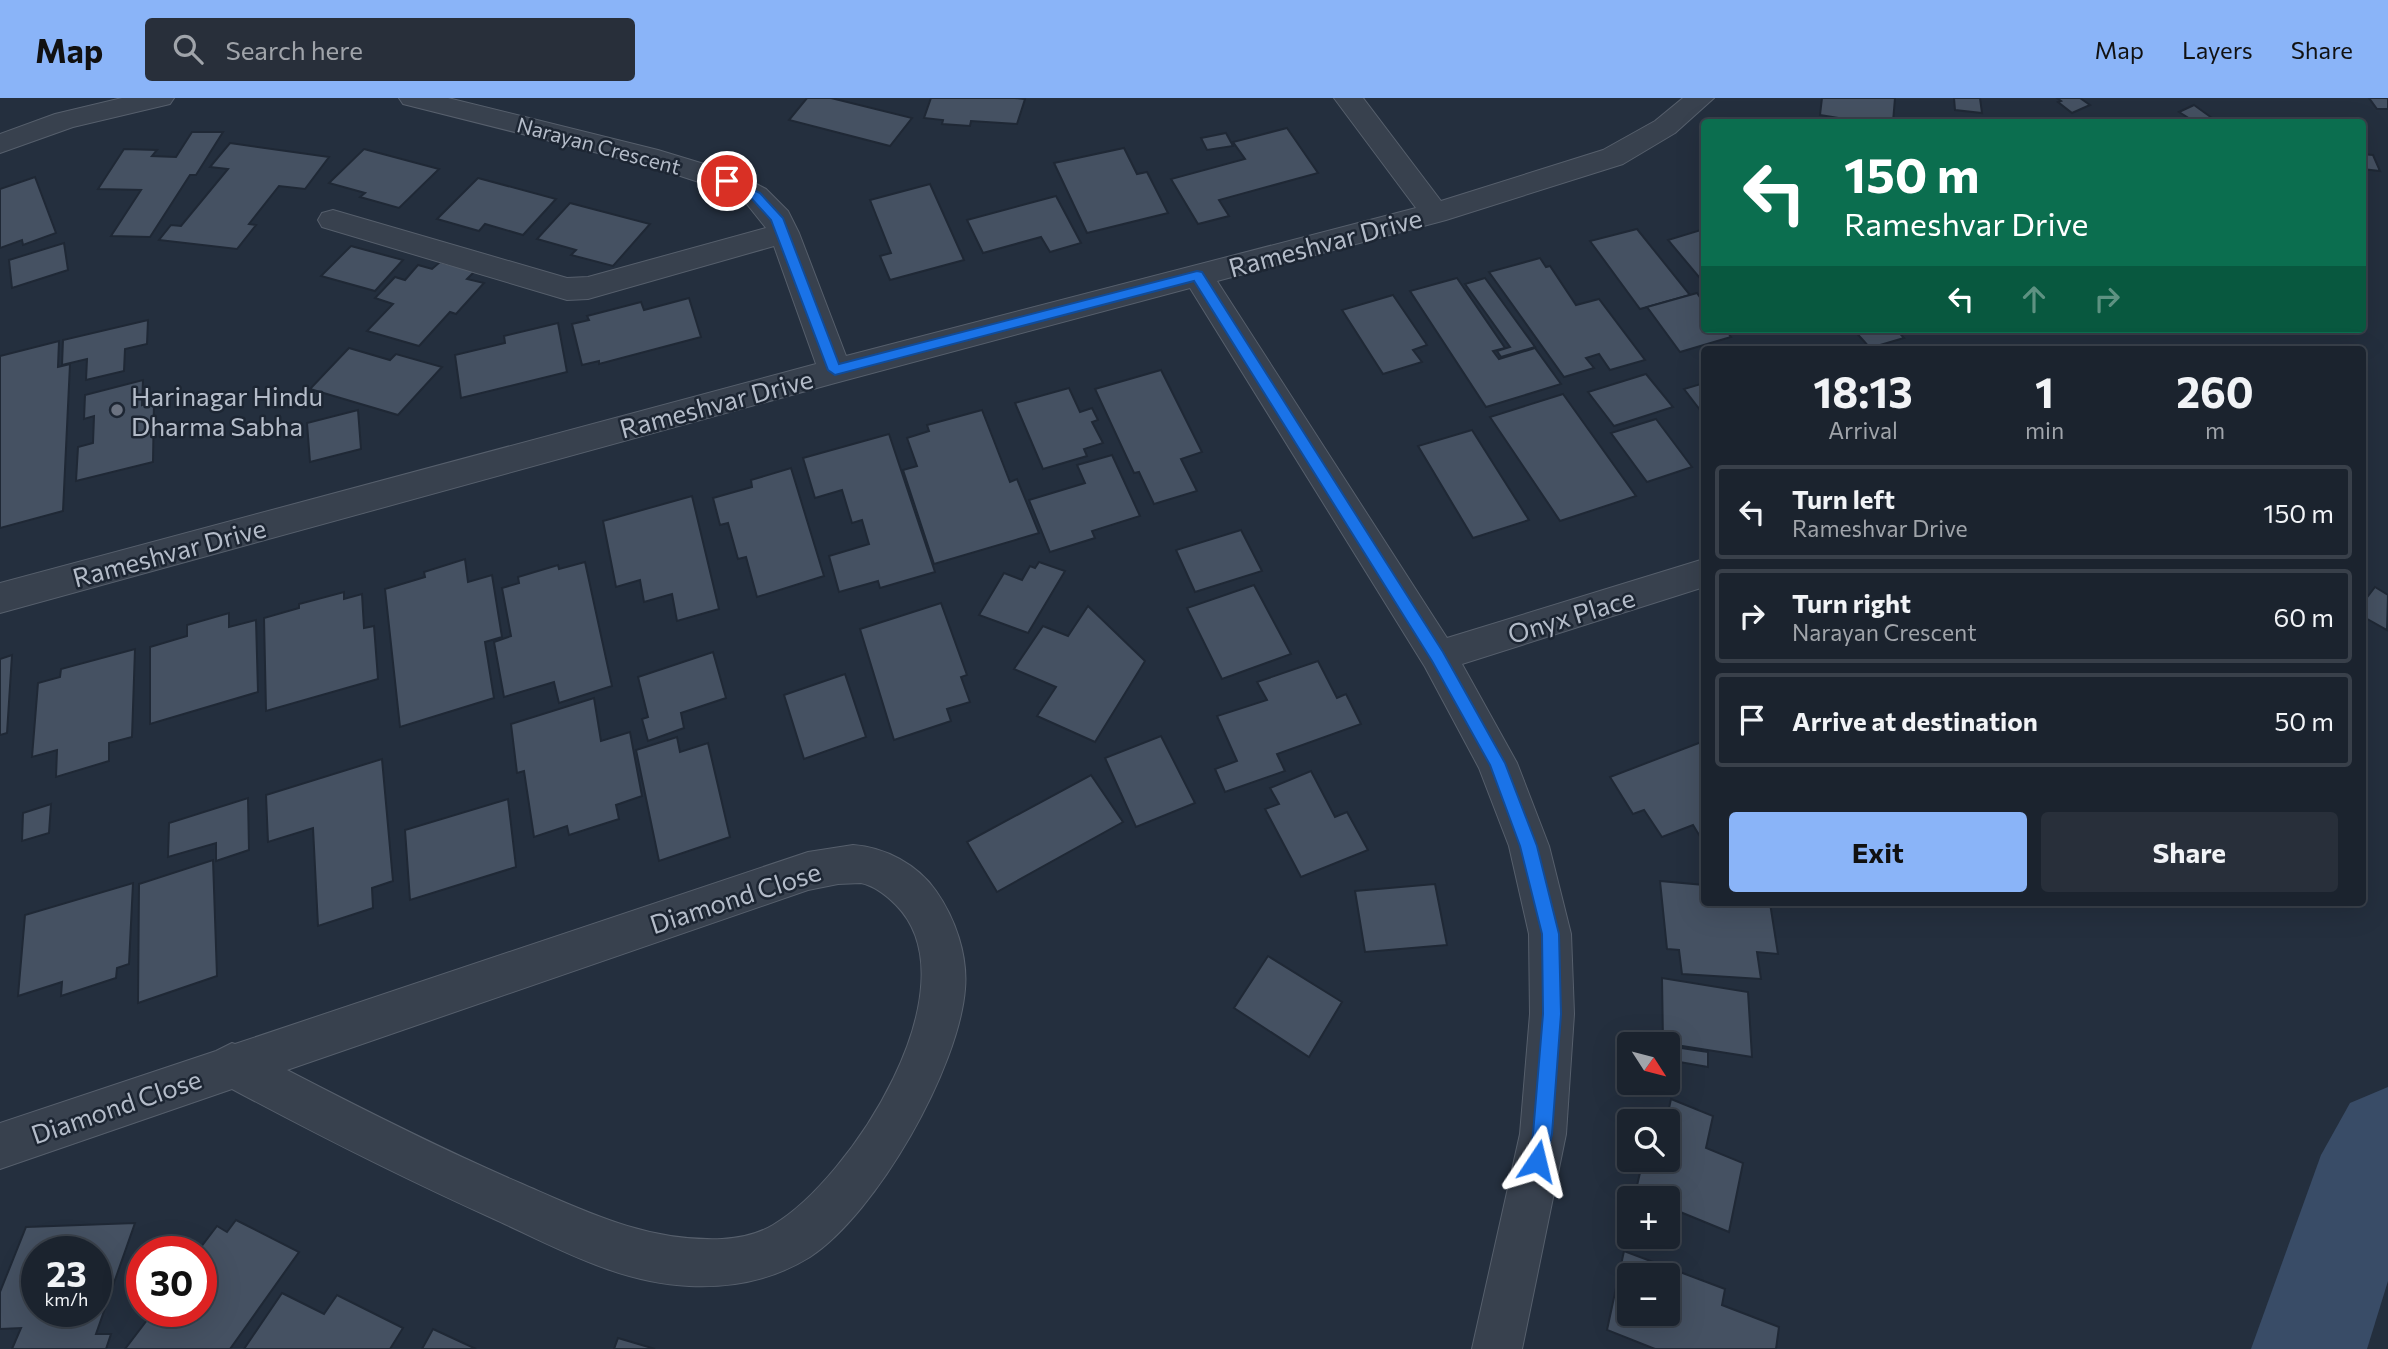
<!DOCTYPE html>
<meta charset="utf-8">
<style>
:root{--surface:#1b232e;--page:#282f3a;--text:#f1f3f6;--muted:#a0a4aa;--line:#39404a;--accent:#8ab4f8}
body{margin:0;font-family:Commissioner,sans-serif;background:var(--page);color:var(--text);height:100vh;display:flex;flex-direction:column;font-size:26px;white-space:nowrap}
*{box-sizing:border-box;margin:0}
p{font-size:23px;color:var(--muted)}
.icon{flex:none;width:38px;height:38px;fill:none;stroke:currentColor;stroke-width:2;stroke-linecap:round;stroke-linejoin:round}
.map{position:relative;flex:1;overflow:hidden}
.sheet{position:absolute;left:1701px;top:248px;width:665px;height:560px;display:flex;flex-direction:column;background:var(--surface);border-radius:7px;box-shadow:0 7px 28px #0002,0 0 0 2px var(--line)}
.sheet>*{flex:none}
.guide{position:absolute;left:1701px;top:21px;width:665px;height:214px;border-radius:7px;box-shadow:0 7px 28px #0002,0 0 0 2px var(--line);background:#0b6e4f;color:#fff;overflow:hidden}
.needle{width:46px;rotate:126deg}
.buttons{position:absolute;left:1617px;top:934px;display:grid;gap:14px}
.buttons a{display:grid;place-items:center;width:63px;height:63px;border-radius:7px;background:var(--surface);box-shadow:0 7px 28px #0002,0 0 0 2px var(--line);font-size:35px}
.speed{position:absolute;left:21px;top:1138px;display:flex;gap:14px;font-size:35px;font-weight:700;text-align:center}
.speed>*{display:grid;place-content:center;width:91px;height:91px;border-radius:50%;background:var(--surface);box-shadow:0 7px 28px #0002,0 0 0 2px var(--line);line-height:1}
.speed small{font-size:18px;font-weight:400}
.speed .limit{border:10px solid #d22;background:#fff;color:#111}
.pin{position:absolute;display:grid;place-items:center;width:60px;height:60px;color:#fff;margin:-30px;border:4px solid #fff;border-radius:50%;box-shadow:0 2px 7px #0007}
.me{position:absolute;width:77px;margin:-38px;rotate:10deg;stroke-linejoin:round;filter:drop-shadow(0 0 5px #0008)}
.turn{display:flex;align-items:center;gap:24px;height:147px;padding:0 28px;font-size:32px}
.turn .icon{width:91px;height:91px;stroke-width:2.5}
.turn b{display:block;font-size:49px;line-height:60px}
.lanes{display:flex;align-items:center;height:66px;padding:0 28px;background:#0003;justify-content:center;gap:35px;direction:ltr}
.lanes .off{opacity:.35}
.eta{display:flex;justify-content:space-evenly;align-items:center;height:119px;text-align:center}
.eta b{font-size:42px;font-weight:700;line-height:49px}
.button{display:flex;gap:14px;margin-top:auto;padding:14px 28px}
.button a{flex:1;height:80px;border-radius:7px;background:var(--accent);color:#111;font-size:28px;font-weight:700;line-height:80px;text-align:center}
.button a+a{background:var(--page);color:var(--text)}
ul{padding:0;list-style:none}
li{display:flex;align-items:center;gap:21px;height:94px;margin:0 14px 10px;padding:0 14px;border:4px solid var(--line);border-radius:7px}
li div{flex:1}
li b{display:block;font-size:26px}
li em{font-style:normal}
header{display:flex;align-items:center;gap:42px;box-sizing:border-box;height:98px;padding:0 35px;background:var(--accent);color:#111}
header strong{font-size:33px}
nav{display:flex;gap:38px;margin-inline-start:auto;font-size:24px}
.search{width:490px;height:63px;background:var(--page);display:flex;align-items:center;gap:18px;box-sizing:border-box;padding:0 24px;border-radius:7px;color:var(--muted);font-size:26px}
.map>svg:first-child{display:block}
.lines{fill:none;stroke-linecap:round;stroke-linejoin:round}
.river{fill:#394c67;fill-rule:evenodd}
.building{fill:#455162;stroke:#1f2835;stroke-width:2;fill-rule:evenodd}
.minor-casing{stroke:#565f6c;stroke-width:2}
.minor{fill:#38414e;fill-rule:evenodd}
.route{fill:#1a73e8;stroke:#114b97;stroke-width:2}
.worship-dot{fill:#6b7280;stroke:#1d2633;stroke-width:2.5}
.labels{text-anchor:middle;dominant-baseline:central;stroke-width:5;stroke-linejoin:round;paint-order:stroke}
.far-street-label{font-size:21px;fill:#b4bcc9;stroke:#1d2633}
.street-label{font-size:26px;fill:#b4bcc9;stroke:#1d2633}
.poi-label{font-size:26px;fill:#b4bcc9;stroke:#1d2633;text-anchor:start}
</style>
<header>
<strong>Map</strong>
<div class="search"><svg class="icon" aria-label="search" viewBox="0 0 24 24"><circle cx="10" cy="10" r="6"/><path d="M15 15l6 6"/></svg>Search here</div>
<nav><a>Map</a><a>Layers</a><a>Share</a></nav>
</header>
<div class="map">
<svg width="2388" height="1251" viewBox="0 0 2388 1251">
<rect width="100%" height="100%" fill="#242f3e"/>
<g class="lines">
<polygon class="river" points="2388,989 2388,1183 2367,1251 2251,1251 2321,1057 2350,1005"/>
</g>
<g class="building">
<polygon points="807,0 831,0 912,20 890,48 789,22"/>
<polygon points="931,0 1015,0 1025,1 1017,26 971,23 970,28 942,26 943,22 924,20"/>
<polygon points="1822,0 1895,0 1893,24 1863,24 1820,17"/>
<polygon points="1954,0 1980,0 1982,15 1955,12"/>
<polygon points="2057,0 2080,0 2090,7 2072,15 2058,4 2061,3"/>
<polygon points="2369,0 2388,0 2388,11 2377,11"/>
<polygon points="2194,7 2212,20 2195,24 2179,14"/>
<polygon points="1287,30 1318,75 1219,102 1229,118 1198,126 1171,81 1245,61 1233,44"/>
<polygon points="192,34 223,34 196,77 190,77 150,139 111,138 141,92 98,91 124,51 157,52 152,58 176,59"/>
<polygon points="1226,35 1233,48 1207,52 1201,40"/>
<polygon points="230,45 329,59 305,91 279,88 249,126 256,127 237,151 159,142 171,127 181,128 228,71 210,69"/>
<polygon points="1124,50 1137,76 1147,74 1168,115 1087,135 1054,65"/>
<polygon points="364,51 439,71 399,110 360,99 365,95 329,85"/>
<polygon points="2362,56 2373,57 2380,73 2362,71"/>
<polygon points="35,79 56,135 23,147 22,142 0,150 0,91"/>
<polygon points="478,80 556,101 523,137 485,126 479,133 437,121"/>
<polygon points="930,86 964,162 890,182 880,158 891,155 870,102"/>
<polygon points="1056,98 1081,145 1050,154 1041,139 983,155 967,122"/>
<polygon points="570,105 650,126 613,168 571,157 576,152 537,141"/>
<polygon points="1637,131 1690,197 1640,211 1590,143"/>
<polygon points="1704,131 1704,185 1668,142"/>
<polygon points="64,145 68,172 12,190 9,162"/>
<polygon points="351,148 403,162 375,193 321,178"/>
<polygon points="1540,160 1546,169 1550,168 1576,207 1599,201 1645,262 1610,272 1599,256 1586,260 1594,270 1564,279 1489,174"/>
<polygon points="440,164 475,173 467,181 484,185 456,216 450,214 419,248 367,233 393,206 375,200 395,179 405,182 418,167 432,171"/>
<polygon points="1457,180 1505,250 1493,253 1499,261 1535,250 1561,286 1486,309 1410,193"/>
<polygon points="1485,180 1535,249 1501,259 1497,253 1510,249 1465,186"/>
<polygon points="1697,195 1704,205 1704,231 1725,231 1731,239 1680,254 1647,209"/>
<polygon points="1393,197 1427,247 1413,252 1422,264 1383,276 1342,212"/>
<polygon points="689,200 701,239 599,266 599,263 582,267 572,226 589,222 587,218 641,204 644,212"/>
<polygon points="148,222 147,246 125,251 124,273 86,282 87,261 62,267 63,242"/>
<polygon points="558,225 567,274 461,300 455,257 505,245 504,238"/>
<polygon points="1853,231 1896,231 1904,240 1870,250"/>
<polygon points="59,243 58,269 70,266 63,413 0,430 0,258"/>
<polygon points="349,250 390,262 396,256 442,269 398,317 310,291"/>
<polygon points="1161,272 1202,354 1181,361 1197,393 1154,406 1139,374 1134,375 1095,291"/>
<polygon points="1646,276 1673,309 1614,328 1588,294"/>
<polygon points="143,282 142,307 154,303 153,364 76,383 78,349 93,345 94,318 84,321 85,297"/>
<polygon points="1704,285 1704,317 1684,291"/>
<polygon points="1069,290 1080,314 1092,310 1098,322 1092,324 1103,345 1084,351 1087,358 1043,371 1015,305"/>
<polygon points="1563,296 1636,398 1560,423 1490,319"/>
<polygon points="358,312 361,351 310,364 307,325"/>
<polygon points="982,312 1010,384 1017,381 1039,435 934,466 903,372 917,368 907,340 929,333 927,327"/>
<polygon points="1656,321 1692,369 1647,384 1611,335"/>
<polygon points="1472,332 1529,422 1473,440 1418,348"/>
<polygon points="889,336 935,474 880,490 878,483 839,494 829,458 869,446 862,422 852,425 842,392 815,400 803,360"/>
<polygon points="1112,357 1140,418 1092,433 1095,440 1050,454 1029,402 1085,385 1077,367"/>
<polygon points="791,370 824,478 757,499 746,459 738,461 728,425 720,427 713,400 752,389 751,382"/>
<polygon points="692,398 719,511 677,523 672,496 644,504 640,482 616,489 603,423"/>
<polygon points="1241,432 1262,473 1195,494 1176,452"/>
<polygon points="465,461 468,484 492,477 502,539 485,544 494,600 400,629 385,491 425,479 424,474"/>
<polygon points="585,464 612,588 559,605 554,584 504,599 494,544 511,538 502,490 519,485 518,479 558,467 559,471"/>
<polygon points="1039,464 1065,473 1028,535 979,517 1004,475 1022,482 1030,468 1035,470"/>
<polygon points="1254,487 1291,556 1222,581 1187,510"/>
<polygon points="2375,489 2388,497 2387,532 2362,518 2362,506"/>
<polygon points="344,494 344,501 362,496 364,530 374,528 378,581 266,613 264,520 299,510 299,506"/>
<polygon points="941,505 967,577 961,579 970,604 947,611 951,623 894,642 860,531"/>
<polygon points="1088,508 1145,563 1095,644 1037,618 1056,589 1014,571 1043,528 1068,538"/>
<polygon points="229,515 229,529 256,522 258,594 150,626 150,549 187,538 187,527"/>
<polygon points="135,551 132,639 109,645 109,663 56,679 57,652 32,659 38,585 60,579 61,571"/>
<polygon points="713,554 726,600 681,615 684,630 648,643 642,621 648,619 638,579"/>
<polygon points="12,557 7,635 0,637 0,561"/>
<polygon points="1318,563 1337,600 1346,596 1361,626 1277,656 1285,673 1225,694 1215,671 1237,663 1217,618 1267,602 1257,584"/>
<polygon points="845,576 866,639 804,661 784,597"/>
<polygon points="594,600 601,643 630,634 642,698 616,707 619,721 569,737 567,728 534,739 524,673 517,675 511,626"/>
<polygon points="1161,638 1195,705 1136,729 1105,660"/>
<polygon points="677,639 680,654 708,645 730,739 659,763 636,652"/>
<polygon points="1704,643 1704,745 1693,727 1662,739 1644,712 1633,716 1610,679"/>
<polygon points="382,661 393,783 372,790 373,810 318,828 313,730 268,744 266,697"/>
<polygon points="1311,673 1335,719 1347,714 1368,752 1301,779 1265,711 1279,706 1270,690"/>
<polygon points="1091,677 1123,724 997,794 967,744"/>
<polygon points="248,700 249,752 216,763 216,745 168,759 169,725"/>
<polygon points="508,701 516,769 410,802 405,732"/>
<polygon points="51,706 49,735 22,743 23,715"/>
<polygon points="213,762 217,878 138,905 139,786"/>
<polygon points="1660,783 1704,787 1704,805 1770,805 1778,856 1757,854 1761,881 1682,876 1679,852 1667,851"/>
<polygon points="133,785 129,866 117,870 116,880 61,898 62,884 18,898 25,817"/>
<polygon points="1435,786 1447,847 1365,854 1355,793"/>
<polygon points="1268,858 1342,904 1309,959 1234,910"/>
<polygon points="1662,880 1748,894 1752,959 1663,945"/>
<polygon points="1668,948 1708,954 1708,969 1668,962"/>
<polygon points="1671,1001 1713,1018 1706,1050 1743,1065 1729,1134 1668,1109 1668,1101 1647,1101 1635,1096 1643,1062 1668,1062 1666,1024"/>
<polygon points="236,1122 299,1154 230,1251 125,1251 154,1213 201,1213 201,1153 198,1153 217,1128 227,1134"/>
<path d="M135,1125L96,1236H111L106,1251H12L21,1230L0,1231V1194L26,1129ZM37,1153H96V1213H37Z"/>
<path d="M1624,1153L1725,1191L1722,1207L1779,1229L1776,1251H1655L1607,1232ZM1629,1178H1668V1216H1629Z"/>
<polygon points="282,1195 324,1216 337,1197 403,1230 390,1251 244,1251"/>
<polygon points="433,1231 476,1251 422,1251"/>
<polygon points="618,1240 655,1251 614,1251"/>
</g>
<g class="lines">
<g class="minor-casing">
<g id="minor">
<polygon points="122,0 174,0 170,6 73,29 0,55 0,36 55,16"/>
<polygon points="399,0 448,0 658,52 737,76 766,91 788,113 799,135 846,258 1416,110 1334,0 1363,0 1441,103 1603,52 1655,23 1683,0 1714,0 1675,35 1623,66 1446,122 1217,183 1447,540 1704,461 1704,489 1462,566 1517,665 1549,748 1571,836 1574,916 1566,1036 1522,1251 1472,1251 1520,1036 1530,916 1529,836 1509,748 1479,670 1425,569 1190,190 835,285 0,515 0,485 816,266 774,148 588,201 567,202 322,129 318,122 322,115 333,112 567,180 588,179 766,130 746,105 717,90 650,68 403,6"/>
<path d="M853,747C885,749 918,767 936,793C955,820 968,857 965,891C959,970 877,1115 810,1159C773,1182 732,1190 689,1188C619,1185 557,1150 494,1121C405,1081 318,1037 232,991L0,1071V1025L216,953L232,945L235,946L808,754ZM861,785C875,788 886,797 896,807C976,888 850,1082 773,1127C758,1136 740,1140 722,1141C647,1144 587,1114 520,1085C441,1051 364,1012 287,972L808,792L838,786Z"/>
</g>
</g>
<use href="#minor" class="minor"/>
</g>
<polygon class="route" points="727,79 760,95 783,120 839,266 1197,173 1202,174 1443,554 1505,665 1537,748 1559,836 1561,916 1552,1036 1544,1070 1537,1072 1530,1070 1528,1063 1533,1036 1543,916 1542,836 1520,748 1490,667 1432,563 1194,183 835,277 828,272 771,122 752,101 723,86 723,80"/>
<circle class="worship-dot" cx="117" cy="312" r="7"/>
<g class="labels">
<g class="far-street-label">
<text transform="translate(599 47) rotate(15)">Narayan Crescent</text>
</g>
<g class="street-label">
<text transform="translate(1325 144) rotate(-15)">Rameshvar Drive</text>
<text transform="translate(716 305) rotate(-15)">Rameshvar Drive</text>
<text transform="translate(169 454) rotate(-15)">Rameshvar Drive</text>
<text transform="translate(1571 517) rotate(-17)">Onyx Place</text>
<text transform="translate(735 799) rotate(-18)">Diamond Close</text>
<text transform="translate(116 1008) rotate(-19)">Diamond Close</text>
</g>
<g class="poi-label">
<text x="131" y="297">Harinagar Hindu<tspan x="131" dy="30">Dharma Sabha</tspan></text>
</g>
</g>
</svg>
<div class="buttons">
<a><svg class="needle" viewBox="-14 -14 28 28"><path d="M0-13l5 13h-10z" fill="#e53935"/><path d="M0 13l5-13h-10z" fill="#a0a4aa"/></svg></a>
<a><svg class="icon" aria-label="search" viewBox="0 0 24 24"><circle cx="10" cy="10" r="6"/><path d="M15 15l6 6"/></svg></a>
<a>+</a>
<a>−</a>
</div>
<div class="speed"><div>23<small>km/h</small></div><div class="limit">30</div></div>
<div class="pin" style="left:727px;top:83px;background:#d93025"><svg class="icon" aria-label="arrive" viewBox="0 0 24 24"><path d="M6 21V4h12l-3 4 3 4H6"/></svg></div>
<svg class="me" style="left:1537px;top:1063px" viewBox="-20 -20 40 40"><path d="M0-17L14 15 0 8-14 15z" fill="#1a73e8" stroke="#fff" stroke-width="4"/></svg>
<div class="guide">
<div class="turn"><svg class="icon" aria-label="left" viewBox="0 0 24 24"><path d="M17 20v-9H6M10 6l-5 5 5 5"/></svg><div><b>150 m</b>Rameshvar Drive</div></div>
<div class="lanes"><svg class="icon" aria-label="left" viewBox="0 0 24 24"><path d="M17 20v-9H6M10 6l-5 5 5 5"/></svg><svg class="icon off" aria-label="ahead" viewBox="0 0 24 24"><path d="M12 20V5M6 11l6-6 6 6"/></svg><svg class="icon off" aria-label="right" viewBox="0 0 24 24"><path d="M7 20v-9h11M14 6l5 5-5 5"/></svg></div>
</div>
<section class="sheet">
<div class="eta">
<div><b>18:13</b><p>Arrival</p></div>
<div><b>1</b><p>min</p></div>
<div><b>260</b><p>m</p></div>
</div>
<ul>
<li><svg class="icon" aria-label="left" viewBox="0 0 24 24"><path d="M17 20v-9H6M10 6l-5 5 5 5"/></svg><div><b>Turn left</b><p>Rameshvar Drive</p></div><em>150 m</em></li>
<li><svg class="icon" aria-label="right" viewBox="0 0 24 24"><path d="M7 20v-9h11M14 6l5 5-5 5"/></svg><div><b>Turn right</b><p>Narayan Crescent</p></div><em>60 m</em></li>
<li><svg class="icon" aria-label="arrive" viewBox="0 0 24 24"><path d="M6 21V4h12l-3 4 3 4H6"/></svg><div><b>Arrive at destination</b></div><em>50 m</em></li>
</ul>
<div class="button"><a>Exit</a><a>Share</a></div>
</section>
</div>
